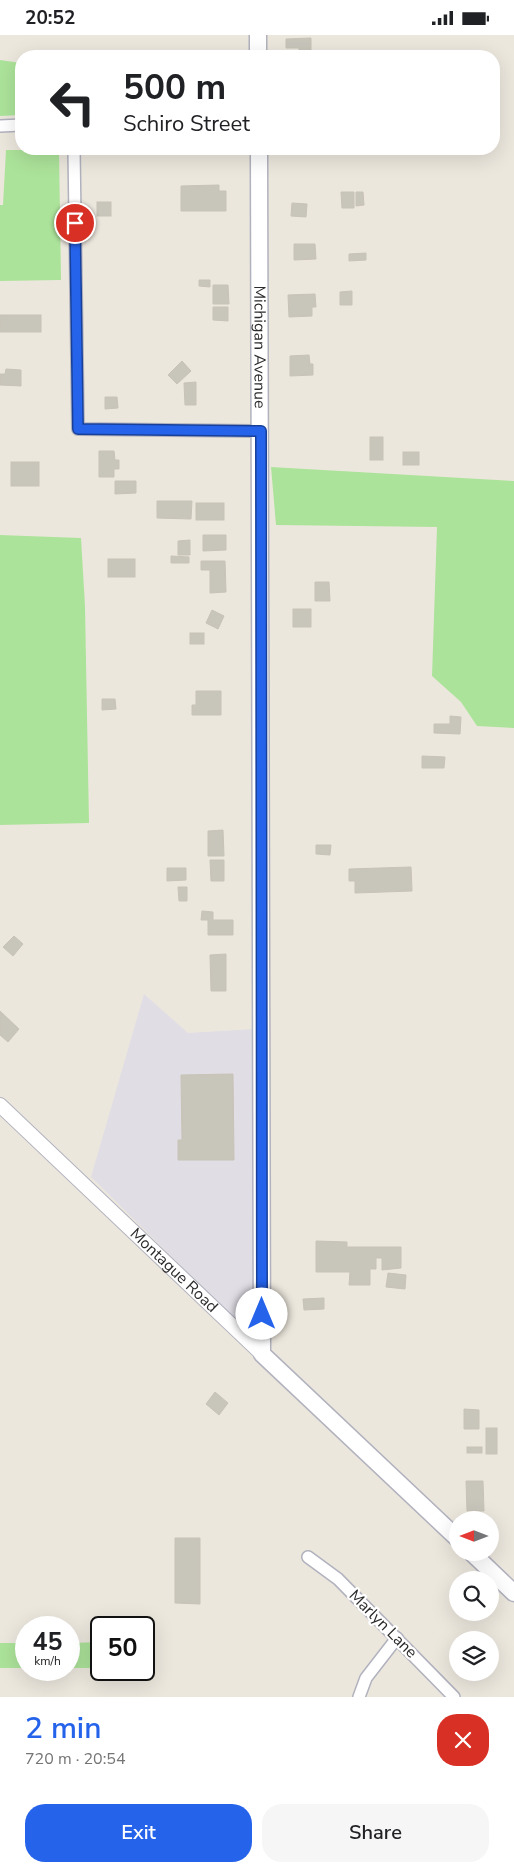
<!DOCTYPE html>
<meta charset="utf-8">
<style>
:root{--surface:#fff;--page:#f6f6f6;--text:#202124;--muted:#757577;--accent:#2563eb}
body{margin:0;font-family:"Nunito Sans",sans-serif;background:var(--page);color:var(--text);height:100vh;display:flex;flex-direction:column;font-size:19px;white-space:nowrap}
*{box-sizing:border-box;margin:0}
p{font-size:16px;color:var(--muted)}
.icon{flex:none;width:28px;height:28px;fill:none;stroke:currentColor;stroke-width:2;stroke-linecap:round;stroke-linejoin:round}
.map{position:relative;height:1662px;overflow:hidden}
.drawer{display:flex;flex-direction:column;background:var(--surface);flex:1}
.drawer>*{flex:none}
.top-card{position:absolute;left:15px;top:15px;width:485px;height:105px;border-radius:20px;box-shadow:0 5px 20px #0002;background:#fff;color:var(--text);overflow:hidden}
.needle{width:32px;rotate:270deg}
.fabs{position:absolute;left:449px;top:1476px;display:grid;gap:10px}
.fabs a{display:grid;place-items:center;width:50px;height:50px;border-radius:50%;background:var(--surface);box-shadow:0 5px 20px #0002;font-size:25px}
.speed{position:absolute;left:15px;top:1581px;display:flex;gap:10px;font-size:25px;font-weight:700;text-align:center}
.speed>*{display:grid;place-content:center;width:65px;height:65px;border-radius:50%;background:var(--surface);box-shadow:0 5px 20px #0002;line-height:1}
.speed small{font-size:12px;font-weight:400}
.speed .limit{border:2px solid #111;border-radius:8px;background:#fff;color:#111}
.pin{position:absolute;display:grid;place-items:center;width:42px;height:42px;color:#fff;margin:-21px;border:2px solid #fff;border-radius:50%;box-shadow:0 1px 5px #0007}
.me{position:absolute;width:55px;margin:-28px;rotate:0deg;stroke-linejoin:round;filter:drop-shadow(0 0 4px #0008)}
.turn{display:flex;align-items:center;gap:18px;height:105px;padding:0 25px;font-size:22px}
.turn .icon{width:65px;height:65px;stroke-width:2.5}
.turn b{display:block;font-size:35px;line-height:42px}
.round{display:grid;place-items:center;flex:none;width:52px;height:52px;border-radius:20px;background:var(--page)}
.overview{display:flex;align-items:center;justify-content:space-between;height:85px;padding:0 25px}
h1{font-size:30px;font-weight:600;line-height:38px;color:var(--accent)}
.action{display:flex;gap:10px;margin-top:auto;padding:10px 25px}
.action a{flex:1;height:58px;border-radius:20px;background:var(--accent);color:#fff;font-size:20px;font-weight:600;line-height:58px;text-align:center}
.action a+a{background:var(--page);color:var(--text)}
.status{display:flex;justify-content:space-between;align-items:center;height:35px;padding:0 25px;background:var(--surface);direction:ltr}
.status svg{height:14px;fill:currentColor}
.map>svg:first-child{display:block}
.industrial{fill:#e0dde5}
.green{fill:#ace39a}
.building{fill:#c8c5bb;stroke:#c8c3b6}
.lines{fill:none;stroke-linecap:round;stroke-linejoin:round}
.minor-casing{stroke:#b1b2be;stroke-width:14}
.tertiary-casing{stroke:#b1b2be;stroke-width:16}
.secondary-casing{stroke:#b1b2be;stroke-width:19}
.minor{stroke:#fff;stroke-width:11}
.tertiary{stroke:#fff;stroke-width:14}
.secondary{stroke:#fff;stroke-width:16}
.route-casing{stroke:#184099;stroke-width:12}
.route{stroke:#2563eb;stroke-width:9}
.labels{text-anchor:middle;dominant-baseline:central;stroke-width:4.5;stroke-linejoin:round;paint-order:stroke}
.street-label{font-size:16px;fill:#2b2b2b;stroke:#fff}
</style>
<div class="status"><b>20:52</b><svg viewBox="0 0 49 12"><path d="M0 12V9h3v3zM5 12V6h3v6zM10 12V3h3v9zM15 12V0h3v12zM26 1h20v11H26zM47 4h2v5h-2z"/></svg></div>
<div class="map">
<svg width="514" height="1662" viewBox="0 0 514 1662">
<rect width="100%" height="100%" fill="#ece7dd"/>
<polygon class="industrial" points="144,959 188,998 257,994 256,1305 91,1142"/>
<g class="green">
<polygon points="0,25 21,28 21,80 0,81"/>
<polygon points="6,115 59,115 61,245 0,246 0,170 3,170"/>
<polygon points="271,432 514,446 514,693 477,691 461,667 432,641 437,492 276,490"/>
<polygon points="0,500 81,503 85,571 89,788 0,790"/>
<polygon points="101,1607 101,1633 69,1633 69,1608"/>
<rect x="0" y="1608" width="26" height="25"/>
</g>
<g class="building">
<polygon points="311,3 311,21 299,21 299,13 286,13 286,4"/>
<rect x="315" y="17" width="19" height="4"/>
<polygon points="219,150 219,156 226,156 226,176 181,176 181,151"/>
<polygon points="341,157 354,157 354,173 342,173"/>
<polygon points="356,157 363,157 364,170 356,171"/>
<rect x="97" y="167" width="14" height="14"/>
<polygon points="292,168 307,169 306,182 291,181"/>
<polygon points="294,209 315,209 316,224 294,225"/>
<polygon points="366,218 366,225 349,226 349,219"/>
<polygon points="199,245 210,245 210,252 199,251"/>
<polygon points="213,250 228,250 229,269 213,269"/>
<polygon points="352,256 352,270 340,270 340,257"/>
<polygon points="315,259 316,272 312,272 312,281 289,282 288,260"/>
<polygon points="213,272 228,272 228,286 213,285"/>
<rect x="0" y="280" width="41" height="17"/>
<polygon points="309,320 310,329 313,329 313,340 290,341 290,321"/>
<polygon points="182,326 191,336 177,349 168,340"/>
<polygon points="6,334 21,335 21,351 0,350 0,339 5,339"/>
<polygon points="196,347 196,370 185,370 184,348"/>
<polygon points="105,362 117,362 118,373 105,374"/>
<rect x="370" y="402" width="13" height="23"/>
<polygon points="99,416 114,416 115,425 119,425 119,434 114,434 114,442 99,442"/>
<rect x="403" y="417" width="16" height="13"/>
<rect x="11" y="427" width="28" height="24"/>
<polygon points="115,446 136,446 136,458 115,459"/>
<polygon points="157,466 192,466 191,484 157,483"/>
<rect x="196" y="468" width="28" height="17"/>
<polygon points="203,500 226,500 226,515 203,516"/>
<polygon points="190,505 190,520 178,520 178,506"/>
<polygon points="171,521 189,522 189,528 171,528"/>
<rect x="108" y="524" width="27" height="18"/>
<polygon points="201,526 225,526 226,557 210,558 210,535 201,535"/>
<polygon points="315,547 329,547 330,566 315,566"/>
<rect x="293" y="574" width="18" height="18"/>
<polygon points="212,575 224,581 218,594 206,588"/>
<rect x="190" y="598" width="14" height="11"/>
<polygon points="196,656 221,656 221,680 192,680 192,670 196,670"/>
<polygon points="102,664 115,664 116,674 102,675"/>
<polygon points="450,681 461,682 460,699 434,698 434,689 450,689"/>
<polygon points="422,721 445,722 444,733 422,733"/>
<polygon points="223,795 224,821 208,821 208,796"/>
<polygon points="316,810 331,810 330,820 316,819"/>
<polygon points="210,825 224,825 224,846 211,846"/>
<polygon points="411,832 412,856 355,858 355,846 349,846 349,834"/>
<polygon points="167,833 186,833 186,845 167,846"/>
<polygon points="178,852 187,852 187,866 179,866"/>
<polygon points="202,876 213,877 213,885 233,885 233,900 208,900 208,885 201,885"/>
<polygon points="14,901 23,909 13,921 3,912"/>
<polygon points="226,919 226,956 211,956 210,920"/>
<polygon points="0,976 19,994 8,1007 0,1000"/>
<polygon points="233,1039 234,1125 178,1125 178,1105 182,1105 181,1040"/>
<polygon points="316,1206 347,1207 347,1212 401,1212 401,1233 382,1235 382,1223 376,1223 376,1234 370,1234 370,1250 349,1250 350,1237 316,1237"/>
<polygon points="388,1238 406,1240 405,1254 386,1252"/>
<polygon points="324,1263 324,1274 304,1275 303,1264"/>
<polygon points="215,1357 228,1368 219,1380 206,1369"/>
<polygon points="464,1374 479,1375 479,1394 464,1394"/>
<rect x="486" y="1393" width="11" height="26"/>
<rect x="467" y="1412" width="15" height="6"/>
<polygon points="466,1446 483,1446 484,1476 467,1476"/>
<polygon points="175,1503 200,1503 200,1569 175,1568"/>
</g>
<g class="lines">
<g class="minor-casing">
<g id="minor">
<polyline points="0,91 21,90"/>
<polyline points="74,114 78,394 261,396"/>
<polyline points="308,1522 338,1544 454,1662"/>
<polyline points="359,1662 366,1643 397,1603"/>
</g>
</g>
<g class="tertiary-casing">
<g id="tertiary">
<path id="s1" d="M0,1070L262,1319"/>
</g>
</g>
<g class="secondary-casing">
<g id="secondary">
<polyline points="258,0 258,21"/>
<path id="s2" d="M259,114L262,1319L458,1504"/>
<polyline points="472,1518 514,1558"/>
</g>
</g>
<use href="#minor" class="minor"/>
<use href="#tertiary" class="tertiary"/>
<use href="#secondary" class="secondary"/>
</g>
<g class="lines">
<g class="route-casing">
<polyline id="route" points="75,188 78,394 261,396 262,1279"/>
</g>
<use href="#route" class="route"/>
</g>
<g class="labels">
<g class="street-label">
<text stroke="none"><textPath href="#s2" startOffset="198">Michigan Avenue</textPath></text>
<text stroke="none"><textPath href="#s1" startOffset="240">Montague Road</textPath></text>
<text transform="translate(383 1589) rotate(45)">Marlyn Lane</text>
</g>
</g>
</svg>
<div class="fabs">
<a><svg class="needle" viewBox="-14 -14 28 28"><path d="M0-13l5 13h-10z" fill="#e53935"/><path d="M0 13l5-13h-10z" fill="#757577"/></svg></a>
<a><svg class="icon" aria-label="search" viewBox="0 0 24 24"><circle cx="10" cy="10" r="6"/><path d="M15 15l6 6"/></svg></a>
<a><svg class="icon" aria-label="layers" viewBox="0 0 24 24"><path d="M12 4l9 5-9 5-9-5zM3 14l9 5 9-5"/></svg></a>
</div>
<div class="speed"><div>45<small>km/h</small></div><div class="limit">50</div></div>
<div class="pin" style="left:75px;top:188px;background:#d93025"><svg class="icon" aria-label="arrive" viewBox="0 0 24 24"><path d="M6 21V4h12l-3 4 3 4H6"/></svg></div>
<svg class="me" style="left:262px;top:1279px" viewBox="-20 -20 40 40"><circle r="19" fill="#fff"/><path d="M0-13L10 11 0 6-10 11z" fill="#2563eb"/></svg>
<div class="top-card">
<div class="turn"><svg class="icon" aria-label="left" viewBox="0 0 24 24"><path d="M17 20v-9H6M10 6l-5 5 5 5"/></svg><div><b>500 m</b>Schiro Street</div></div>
</div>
</div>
<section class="drawer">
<div class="overview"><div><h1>2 min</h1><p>720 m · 20:54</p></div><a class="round" style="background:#d93025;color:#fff"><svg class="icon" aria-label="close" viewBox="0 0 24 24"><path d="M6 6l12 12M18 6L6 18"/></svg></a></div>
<div class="action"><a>Exit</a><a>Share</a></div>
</section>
